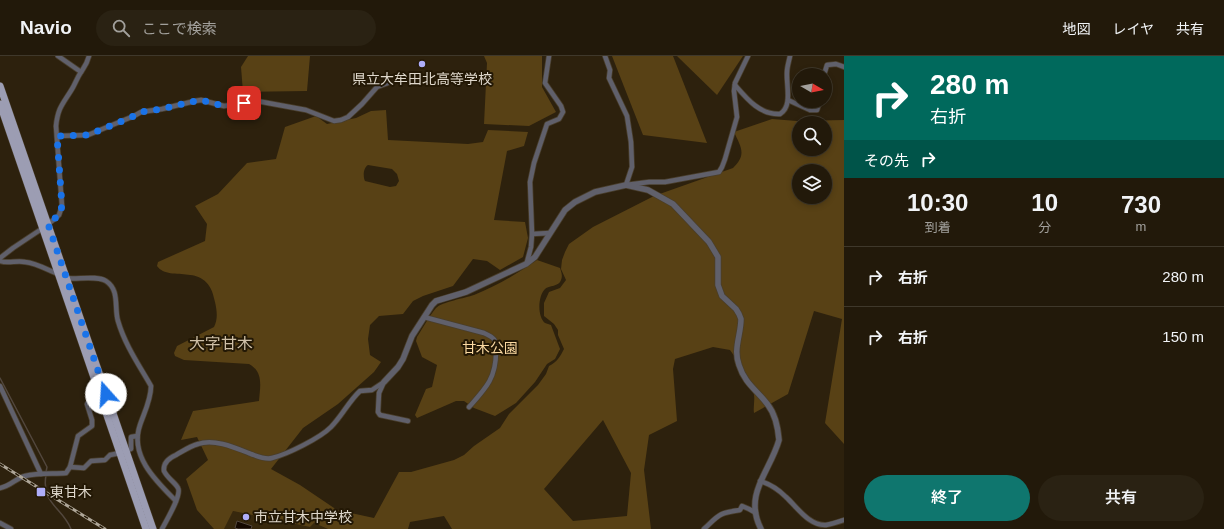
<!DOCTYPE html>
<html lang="ja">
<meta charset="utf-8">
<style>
:root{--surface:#22190a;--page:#2a2213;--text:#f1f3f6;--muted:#a2a09c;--line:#3f382b;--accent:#0f766e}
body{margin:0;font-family:Helvetica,"Noto Sans JP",sans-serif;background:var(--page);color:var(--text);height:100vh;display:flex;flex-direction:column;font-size:15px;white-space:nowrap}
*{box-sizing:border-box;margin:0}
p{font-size:13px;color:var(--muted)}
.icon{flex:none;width:22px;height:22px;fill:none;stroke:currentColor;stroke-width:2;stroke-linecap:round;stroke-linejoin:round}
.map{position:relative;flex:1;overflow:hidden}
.sheet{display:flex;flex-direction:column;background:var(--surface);width:380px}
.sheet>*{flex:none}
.guide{background:#00695c;color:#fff;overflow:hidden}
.needle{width:26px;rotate:99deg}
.buttons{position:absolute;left:792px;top:12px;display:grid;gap:8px}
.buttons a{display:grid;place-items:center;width:40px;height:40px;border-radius:50%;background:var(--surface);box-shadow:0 2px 6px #0003,0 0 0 1px var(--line);font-size:20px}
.pin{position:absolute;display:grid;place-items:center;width:34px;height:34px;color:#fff;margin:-17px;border-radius:8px;box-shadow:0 2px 6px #0006}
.me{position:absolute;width:44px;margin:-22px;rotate:341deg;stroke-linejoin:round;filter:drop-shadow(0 0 3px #0008)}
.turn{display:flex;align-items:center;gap:14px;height:84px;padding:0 20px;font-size:18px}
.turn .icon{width:52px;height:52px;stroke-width:2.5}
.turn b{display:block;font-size:28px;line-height:34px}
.then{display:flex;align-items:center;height:38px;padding:0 20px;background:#0003;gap:8px;font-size:15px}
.eta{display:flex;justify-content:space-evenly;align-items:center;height:68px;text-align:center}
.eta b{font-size:24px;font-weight:600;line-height:28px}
.primary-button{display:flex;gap:8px;margin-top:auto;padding:8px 20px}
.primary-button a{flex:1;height:46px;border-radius:24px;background:var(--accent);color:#fff;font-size:16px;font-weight:600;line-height:46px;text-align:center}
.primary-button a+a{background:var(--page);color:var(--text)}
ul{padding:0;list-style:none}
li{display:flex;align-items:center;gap:12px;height:60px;padding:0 20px;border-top:1px solid var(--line)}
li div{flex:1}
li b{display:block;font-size:15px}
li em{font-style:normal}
header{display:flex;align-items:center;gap:24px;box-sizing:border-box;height:56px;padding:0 20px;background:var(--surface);border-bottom:1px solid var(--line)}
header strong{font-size:19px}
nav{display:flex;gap:22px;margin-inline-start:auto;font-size:14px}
.search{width:280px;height:36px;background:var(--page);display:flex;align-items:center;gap:10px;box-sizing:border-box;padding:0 14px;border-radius:22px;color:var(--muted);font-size:15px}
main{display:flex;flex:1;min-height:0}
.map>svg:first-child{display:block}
.built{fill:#37280d}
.green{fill:#584115;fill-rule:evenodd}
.water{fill:#150900;stroke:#52473d}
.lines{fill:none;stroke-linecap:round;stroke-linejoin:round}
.stream{stroke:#52473d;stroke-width:1.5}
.minor-casing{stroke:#493e2c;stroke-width:6}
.tertiary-casing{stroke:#493e2c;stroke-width:7}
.primary-casing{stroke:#493e2c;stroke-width:8}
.minor{stroke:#60606b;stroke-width:4.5}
.tertiary{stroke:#60606b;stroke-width:5.5}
.primary{stroke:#9c9db3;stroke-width:7}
.rail-casing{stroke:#aea698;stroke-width:3}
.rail{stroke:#231805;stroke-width:1.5;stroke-dasharray:4.5;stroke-linecap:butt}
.route{stroke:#1a73e8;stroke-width:7;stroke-dasharray:0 12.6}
.poi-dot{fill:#afaefa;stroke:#231805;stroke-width:1.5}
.labels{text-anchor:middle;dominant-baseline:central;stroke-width:4;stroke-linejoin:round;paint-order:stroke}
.poi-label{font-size:14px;fill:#dfd8cc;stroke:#231805;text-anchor:start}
.park-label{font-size:14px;fill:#fbd9a1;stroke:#231805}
.quarter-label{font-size:16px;fill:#cebfa7;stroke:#231805}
</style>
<header>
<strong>Navio</strong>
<div class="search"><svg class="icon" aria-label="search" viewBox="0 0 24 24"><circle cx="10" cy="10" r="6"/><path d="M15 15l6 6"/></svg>ここで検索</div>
<nav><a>地図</a><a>レイヤ</a><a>共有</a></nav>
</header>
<main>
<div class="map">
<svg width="844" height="473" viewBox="0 0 844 473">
<rect width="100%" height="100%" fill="#2d210d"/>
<polygon class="built" points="233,455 310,471 314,467 328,473 224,473"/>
<g class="green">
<polygon points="248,0 310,0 307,35 243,36 241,11"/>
<polygon points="484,0 542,0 542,31 556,56 529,70 484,68 487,7"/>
<polygon points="612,0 673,0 707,87 643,79"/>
<polygon points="677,0 743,0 717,39"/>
<path d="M386,54L388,84L468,88L483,86L488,74L528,76L524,90L507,95L494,164L525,166L528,182L523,201L500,214L487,205L473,203L453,230L423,240L413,245L403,258L379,260L370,269L368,283L370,299L381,306L374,316L338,348L303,372L271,413L300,429L337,454L374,462L399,416H411L454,404L464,399L474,390L500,372L509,358L538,329L546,318L549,310C557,306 560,301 564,293L558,279V274L554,268L544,260V247L549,236L560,232L566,224L561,213L562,204L565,196L569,188L593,171L654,140L733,112C747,99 741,91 734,76L772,63L797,65L844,64V388L825,367L842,263L814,255L788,338L754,357C753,351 755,345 754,339C752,323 739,307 730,294L713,291L675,303L673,313L677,365L649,379L644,414L651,473H452L444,460L410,466L408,473H328L314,467L310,471L233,455L224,473H214L197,454L186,423L208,404L197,381L181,384L193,355L259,345C260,331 264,316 249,308L184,304L175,300L174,297L177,290L214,271C218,263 217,255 215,246C208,203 170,228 157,210L158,206L205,185L207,168L195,150L218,138L247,107L276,103L285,71L316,60L327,68L356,62L371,55ZM799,67H825V93H799ZM368,109L392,113L397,118L399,125L396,130L390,131L365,125C363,121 363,112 368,109ZM799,115H825V141H799ZM603,364L631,417L627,460L573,465L544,433Z"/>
<path d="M537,204L560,212C561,215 563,220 561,224C559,231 549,229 545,233C538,240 537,260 545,267C547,268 549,268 551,269L560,293L555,303L547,308L535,326L516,347L495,360L474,352L464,345H456L417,362L415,359L426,333L432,331L437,309L422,301L416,285L417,281C423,272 429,260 436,252C442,246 465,242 474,239C496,230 517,218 537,204Z"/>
</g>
<polygon class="water" points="237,465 252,470 251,473 238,473 235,472"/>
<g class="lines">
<g class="stream">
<polyline points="0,322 47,411 46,416"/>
<path d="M46,419C41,448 62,451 71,473"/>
</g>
<g class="minor-casing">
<g id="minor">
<polyline points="58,0 81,16"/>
<polyline points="605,0 610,14 609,22 627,60 631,86 632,111 626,129 649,126 665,126 719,116 722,111 725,103 737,61 734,35 735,27 748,0"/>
<polyline points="824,19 827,9 836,8 844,11"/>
<path d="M735,29C747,43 760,59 780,58C793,50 786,29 787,16C787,11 789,5 790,0"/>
<polyline points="788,44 810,54 817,54 820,45"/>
<polyline points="57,80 88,79 134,60 141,56 162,53 195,45 201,44 224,50 257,45 306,54 334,65 341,64 348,61 362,48 377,31 388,27"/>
<polyline points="532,178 550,177"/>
<path d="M0,202L13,192L43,172L57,161L59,159L62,150L56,70C58,51 63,48 72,33C75,28 77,22 81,16C85,10 87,8 89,0"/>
<path d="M0,205C8,208 17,204 25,206C36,207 48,214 58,218"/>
<polyline points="527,206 531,191 532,178 530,126 534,107 547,68 559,63 563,56 561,50 545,27 549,0"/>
<path d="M65,222C75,224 97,219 106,225C120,234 114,252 118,265C125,289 139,309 151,330C151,344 144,357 140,369C129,400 157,426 176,445"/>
<path d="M424,261L484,277C495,282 496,283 496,296C496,322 486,332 469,351"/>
<polyline points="383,328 379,337 378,356 380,359 408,365"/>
<polyline points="0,330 41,418"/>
<polyline points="70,411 84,412 91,405 105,404 110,399 120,397 131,393 131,381 137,380"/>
<path d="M760,425C770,428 779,434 786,441C797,451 809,470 826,469C832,468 838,466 844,464"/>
<path d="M0,432C11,430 16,422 25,420C38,417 53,418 66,417L70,411L78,380L92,370V364L87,348L89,344L93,343"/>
<polyline points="0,467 11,473"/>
<path d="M162,473C166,465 182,439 178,432C175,426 168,423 164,415C163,407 169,402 176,399C183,395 190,390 198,388C214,382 236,392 251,398C257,400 265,404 272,402C288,398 320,382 331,371C342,360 349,345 360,335L372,334L384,326"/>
<path d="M704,473C719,459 718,457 740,454L742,450L749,453L756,457"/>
</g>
</g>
<g class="tertiary-casing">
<path id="tertiary" d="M384,326L398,311L403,303L412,280L432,249L436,245L466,236L526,208L535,201L565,154L575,146L595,136L626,129L648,134L673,148L709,186L718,201V229L722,240L736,253L739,258L741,263C741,279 733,293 739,309C745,328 757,334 768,349C775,358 778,372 779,384C770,416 743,438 761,473"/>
</g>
<g class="primary-casing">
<g id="primary">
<polyline points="0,30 153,473"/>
<polyline points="0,48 146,473"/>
</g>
</g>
<use href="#minor" class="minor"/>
<use href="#tertiary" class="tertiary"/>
<use href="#primary" class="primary"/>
<g class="rail-casing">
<polyline id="rail" points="0,408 105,473"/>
</g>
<use href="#rail" class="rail"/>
</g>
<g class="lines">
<polyline class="route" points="106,338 48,168 59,159 62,150 57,80 88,79 134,60 141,56 162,53 195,45 201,44 224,50 244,47"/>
</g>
<g class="poi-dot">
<circle cx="422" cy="8" r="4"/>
<rect x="36" y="431" width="10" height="10" rx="2"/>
<circle cx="246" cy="461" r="4"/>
</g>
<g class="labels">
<g class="poi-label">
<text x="422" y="23" text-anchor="middle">県立大牟田北高等学校</text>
<text x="50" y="436">東甘木</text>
<text x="254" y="461">市立甘木中学校</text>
</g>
<g class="park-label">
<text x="490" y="292">甘木公園</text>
</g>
<g class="quarter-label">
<text x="221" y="287">大字甘木</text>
</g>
</g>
</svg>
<div class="buttons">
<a><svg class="needle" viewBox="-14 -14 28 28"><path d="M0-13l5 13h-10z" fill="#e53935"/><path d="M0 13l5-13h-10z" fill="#a2a09c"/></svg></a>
<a><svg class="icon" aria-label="search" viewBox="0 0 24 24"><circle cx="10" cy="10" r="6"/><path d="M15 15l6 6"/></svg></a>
<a><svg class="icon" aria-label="layers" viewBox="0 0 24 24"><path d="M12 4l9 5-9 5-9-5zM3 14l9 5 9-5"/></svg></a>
</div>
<div class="pin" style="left:244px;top:47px;background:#d93025"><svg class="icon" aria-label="arrive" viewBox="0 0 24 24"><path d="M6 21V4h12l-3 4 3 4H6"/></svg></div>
<svg class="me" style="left:106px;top:338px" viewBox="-20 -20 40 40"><circle r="19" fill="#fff"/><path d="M0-13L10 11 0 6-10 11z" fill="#1a73e8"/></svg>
</div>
<section class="sheet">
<div class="guide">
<div class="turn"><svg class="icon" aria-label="right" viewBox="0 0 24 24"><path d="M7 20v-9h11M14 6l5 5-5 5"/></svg><div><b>280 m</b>右折</div></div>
<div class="then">その先<svg class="icon" aria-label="right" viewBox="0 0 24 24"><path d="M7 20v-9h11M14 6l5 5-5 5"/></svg></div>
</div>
<div class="eta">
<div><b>10:30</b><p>到着</p></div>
<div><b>10</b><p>分</p></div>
<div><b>730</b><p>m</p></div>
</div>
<ul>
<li><svg class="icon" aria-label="right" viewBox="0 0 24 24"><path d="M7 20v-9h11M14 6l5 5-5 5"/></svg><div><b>右折</b></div><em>280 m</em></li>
<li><svg class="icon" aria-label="right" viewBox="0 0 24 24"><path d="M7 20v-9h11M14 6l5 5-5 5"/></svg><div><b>右折</b></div><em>150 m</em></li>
</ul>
<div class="primary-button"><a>終了</a><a>共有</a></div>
</section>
</main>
